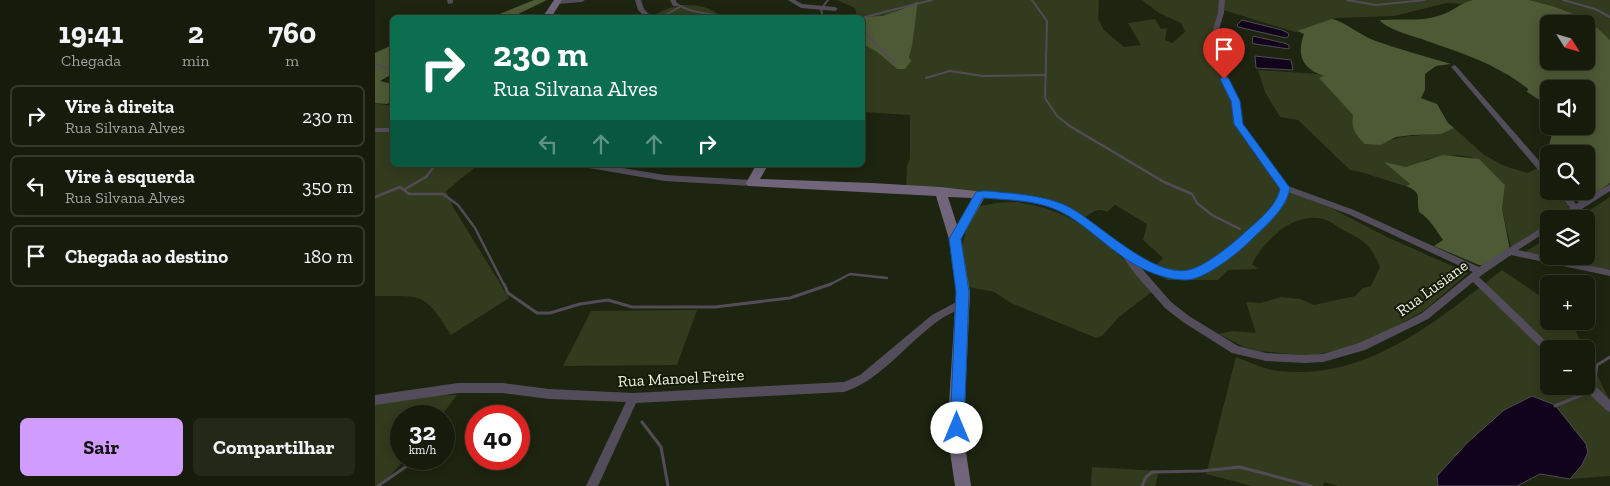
<!DOCTYPE html>
<html lang="pt">
<meta charset="utf-8">
<style>
:root{--surface:#161b0b;--page:#232819;--text:#f1f3f6;--muted:#9ea19d;--line:#35392c;--accent:#d09dfe}
body{margin:0;font-family:"Zilla Slab",serif;background:var(--page);color:var(--text);height:100vh;display:flex;flex-direction:column;font-size:19px;white-space:nowrap}
*{box-sizing:border-box;margin:0}
p{font-size:16px;color:var(--muted)}
.icon{flex:none;width:28px;height:28px;fill:none;stroke:currentColor;stroke-width:2;stroke-linecap:round;stroke-linejoin:round}
.map{position:relative;flex:1;overflow:hidden}
.drawer{display:flex;flex-direction:column;background:var(--surface);width:375px}
.drawer>*{flex:none}
.hud{position:absolute;left:15px;top:15px;width:475px;height:152px;border-radius:8px;box-shadow:0 2px 12px #0003,0 0 0 1px var(--line);background:#0b6e4f;color:#fff;overflow:hidden}
.needle{width:32px;rotate:127deg}
.controls{position:absolute;left:1165px;top:15px;display:grid;gap:10px}
.controls a{display:grid;place-items:center;width:55px;height:55px;border-radius:8px;background:var(--surface);box-shadow:0 2px 12px #0003,0 0 0 1px var(--line);font-size:25px}
.speed{position:absolute;left:15px;top:405px;display:flex;gap:10px;font-size:25px;font-weight:700;text-align:center}
.speed>*{display:grid;place-content:center;width:65px;height:65px;border-radius:50%;background:var(--surface);box-shadow:0 2px 12px #0003,0 0 0 1px var(--line);line-height:1}
.speed small{font-size:12px;font-weight:400}
.speed .limit{border:8px solid #d22;background:#fff;color:#111}
.pin{position:absolute;display:grid;place-items:center;width:42px;height:42px;color:#fff;margin:-51px -21px;border-radius:50% 50% 50% 0;rotate:-45deg;box-shadow:0 0 5px #0007}
.pin .icon{rotate:45deg}
.me{position:absolute;width:55px;margin:-28px;rotate:0deg;stroke-linejoin:round;filter:drop-shadow(0 0 4px #0008)}
.turn{display:flex;align-items:center;gap:18px;height:105px;padding:0 20px;font-size:22px}
.turn .icon{width:65px;height:65px;stroke-width:2.5}
.turn b{display:block;font-size:35px;line-height:42px}
.lanes{display:flex;align-items:center;height:48px;padding:0 20px;background:#0003;justify-content:center;gap:25px;direction:ltr}
.lanes .off{opacity:.35}
.eta{display:flex;justify-content:space-evenly;align-items:center;height:85px;text-align:center}
.eta b{font-size:30px;font-weight:800;line-height:35px}
.button{display:flex;gap:10px;margin-top:auto;padding:10px 20px}
.button a{flex:1;height:58px;border-radius:8px;background:var(--accent);color:#111;font-size:20px;font-weight:800;line-height:58px;text-align:center}
.button a+a{background:var(--page);color:var(--text)}
ul{padding:0;list-style:none}
li{display:flex;align-items:center;gap:15px;height:62px;margin:0 10px 8px;padding:0 10px;border:2px solid var(--line);border-radius:8px}
li div{flex:1}
li b{display:block;font-size:19px}
li em{font-style:normal}
main{display:flex;flex:1;min-height:0}
.map>svg:first-child{display:block}
.green{fill:#323b1e}
.forest{fill:#4e5936;fill-rule:evenodd}
.water{fill:#10031b;stroke:#534b58}
.lines{fill:none;stroke-linecap:round;stroke-linejoin:round}
.stream-far2{stroke:#534b58;stroke-width:2}
.stream-far1{stroke:#534b58;stroke-width:2.5}
.stream{stroke:#534b58;stroke-width:3}
.street{fill:#534d5b;fill-rule:evenodd}
.secondary{fill:#70657b;fill-rule:evenodd}
.route{fill:#1a73e8;stroke:#114b97}
.labels{text-anchor:middle;dominant-baseline:central;stroke-width:4;stroke-linejoin:round;paint-order:stroke}
.street-label{font-size:16px;fill:#eef3e5;stroke:#141a06}
</style>
<main>
<section class="drawer">
<div class="eta">
<div><b>19:41</b><p>Chegada</p></div>
<div><b>2</b><p>min</p></div>
<div><b>760</b><p>m</p></div>
</div>
<ul>
<li><svg class="icon" aria-label="right" viewBox="0 0 24 24"><path d="M7 20v-9h11M14 6l5 5-5 5"/></svg><div><b>Vire à direita</b><p>Rua Silvana Alves</p></div><em>230 m</em></li>
<li><svg class="icon" aria-label="left" viewBox="0 0 24 24"><path d="M17 20v-9H6M10 6l-5 5 5 5"/></svg><div><b>Vire à esquerda</b><p>Rua Silvana Alves</p></div><em>350 m</em></li>
<li><svg class="icon" aria-label="arrive" viewBox="0 0 24 24"><path d="M6 21V4h12l-3 4 3 4H6"/></svg><div><b>Chegada ao destino</b></div><em>180 m</em></li>
</ul>
<div class="button"><a>Sair</a><a>Compartilhar</a></div>
</section>
<div class="map">
<svg width="1235" height="486" viewBox="0 0 1235 486">
<rect width="100%" height="100%" fill="#1d240f"/>
<g class="green">
<path d="M462,0H724L723,19L729,30L749,47L766,45L753,23L780,19L786,29L792,28L790,40L797,43L810,32L806,23L784,13L767,0H1098L1088,4L1072,3L1019,16L962,18L920,32L848,10L837,38L840,57L861,111L864,127L909,181L914,192L956,208L1012,237L1093,273L1050,310L1020,327L981,345L937,356L884,351L869,347L844,334L857,331L881,333L871,302L886,303L906,297L925,299L939,305L980,296L988,288L996,286L1005,267C995,244 990,241 968,230C962,227 957,222 951,220C920,209 890,240 877,264L883,269L853,270L843,280H792L776,270L788,258L768,240L772,224L740,205L732,212C723,207 718,212 710,217L689,207L666,199L630,194L531,188L532,166L535,158V115L488,112V44L502,52L522,69L534,57L543,2C525,13 503,19 482,16L480,8Z"/>
<polygon points="1154,0 1235,0 1235,40 1214,20"/>
<path d="M305,5C321,5 333,5 345,16L388,14L407,17L285,18L276,16L294,8Z"/>
<path d="M883,70L943,74L949,76L945,79L1006,145C1032,130 1052,140 1079,128L1108,154L1127,165L1152,173L1163,168L1174,181V191H1182L1195,209L1180,219H1174V223L1136,248L1127,208L1130,185L1104,160L1095,157L1082,155L1052,159L1040,166L1031,167L1011,163L1035,184L1031,186C1022,184 980,169 975,170L923,120L905,117L890,92Z"/>
<path d="M0,103L17,106L18,165H103L71,191L78,207L134,298L76,335C49,292 49,296 0,296Z"/>
<polygon points="1235,197 1235,272 1150,252 1174,237 1174,256 1211,256 1211,219 1201,219"/>
<path d="M642,202C710,213 733,244 779,290L744,317L727,336L721,338L636,303L619,292L589,286L587,246L591,230L601,207L621,203Z"/>
<path d="M1127,270L1174,302V321H1196L1209,349H1174V386H1211V353L1235,401V476L1195,479L1207,465L1213,452L1210,444L1180,405L1157,396L1129,410L1092,443L1062,476L1063,486H963L949,482L948,486H877L831,474L861,357C875,362 890,370 904,371C992,381 1063,320 1127,270Z"/>
<polygon points="322,310 302,365 188,366 216,311"/>
<polygon points="82,395 66,416 26,416 26,459 30,459 6,486 0,486 0,396"/>
<polygon points="717,467 784,471 780,486 716,486"/>
</g>
<g class="forest">
<polygon points="159,0 172,0 137,17 117,17"/>
<path d="M1098,0H1154L1180,7L1214,20L1235,40V183L1205,204L1195,191H1211V154H1174V161L1171,157L1179,126H1211V89H1174V106L1152,92L1153,89C1122,64 1089,54 1052,41C1036,35 1019,32 1006,22L1005,20C1025,18 1044,22 1063,16C1076,13 1086,2 1098,0ZM1174,24H1211V61H1174Z"/>
<polygon points="543,1 537,46 534,57 536,61 530,69 522,69 502,52 488,44 488,18 481,17 507,16 528,9"/>
<path d="M957,19C971,22 983,34 998,40C1023,49 1050,56 1076,64L1061,66L1050,74V90L1046,98L1062,104L1073,123L1079,128L1066,134L1037,135L1021,137L1006,145L990,144C980,134 976,129 978,115L944,78L949,76C928,69 921,56 929,34L922,31Z"/>
<polygon points="17,45 17,74 5,81 17,84 17,101 12,104 0,103 0,53"/>
<path d="M1068,155L1104,159L1130,185L1127,208L1136,256L1126,255L1116,265H1104L1059,246L1068,240C1061,230 1054,218 1044,212C1041,197 1048,193 1031,186L1035,184L1009,162L1031,167Z"/>
</g>
<g class="water">
<polygon points="867,20 907,30 913,33 914,36 911,38 863,27 862,25"/>
<polygon points="878,36 909,43 914,45 914,49 880,44 877,43"/>
<polygon points="880,56 916,60 918,70 881,68"/>
<polygon points="1157,396 1180,405 1211,444 1213,452 1207,465 1195,479 1165,474 1142,486 1063,486 1062,476 1092,443 1129,410"/>
</g>
<g class="lines">
<g class="stream-far2">
<path d="M297,0C313,15 334,12 354,18"/>
<polyline points="657,0 672,21 670,98 682,116 695,126"/>
<polyline points="972,0 1001,5 1050,0"/>
<polyline points="1188,0 1220,9 1235,17"/>
<polyline points="285,18 306,6"/>
<polyline points="448,18 446,9 453,0"/>
<polyline points="486,18 557,0"/>
<polyline points="488,31 519,62"/>
<polyline points="0,63 18,72"/>
<polyline points="551,78 575,71 608,76 670,75"/>
</g>
<g class="stream-far1">
<polyline points="693,125 789,182 817,194 822,203 837,215 865,229"/>
<polyline points="30,189 51,177 60,165"/>
<polyline points="0,197 25,187 34,194 68,194 83,205 100,228 129,285"/>
<polyline points="454,285 475,274 512,278"/>
</g>
<g class="stream">
<polyline points="129,284 133,293 162,313 175,313 205,304 233,300 257,307 340,307 415,298 456,284"/>
<polyline points="1219,386 1222,365 1235,357"/>
<polyline points="1180,406 1214,392"/>
<polyline points="267,422 286,447 293,486"/>
<polyline points="3,486 42,459"/>
<polyline points="767,486 771,477 777,472 827,471 865,467 936,486"/>
</g>
<g class="street">
<polygon points="72,0 78,0 78,3 73,4"/>
<polygon points="185,0 210,0 207,2 182,4 179,2"/>
<polygon points="260,0 266,0 269,9 278,18 271,18 263,10"/>
<polygon points="295,0 301,0 302,6 298,6"/>
<polygon points="413,0 420,0 427,4 460,7 463,9 460,11 426,8"/>
<path d="M844,0H850L849,13L841,39V49L843,57L862,96L868,124L913,186L979,210L1104,267L1174,223V230L1143,250L1235,270V276L1136,255L1104,277L1179,349H1174V353L1170,352L1098,282L1053,319L990,350L948,362L930,363L891,361L857,353L808,322L790,308L761,275L747,256L712,227L693,215L675,206L647,201L602,197L601,195L605,192L647,195L680,202L699,211L718,223L752,251L787,268L812,271L825,267L863,241L904,199L906,188L860,124L856,96L837,57L835,49V39L843,13ZM913,192L973,214L1098,272L1047,313L1032,321L984,343L948,354L930,355L891,353L863,346L814,316L796,302L762,263L785,274L812,278L831,271L869,245L911,202Z"/>
<polygon points="1079,65 1081,66 1174,172 1174,180 1171,179 1077,68 1076,67"/>
<rect x="0" y="128" width="18" height="4"/>
<polygon points="210,165 229,165 290,175 377,180 381,183 377,186 290,181 214,168"/>
<polygon points="1235,184 1235,191 1191,219 1180,219 1195,208 1182,191 1191,191 1201,204"/>
<path d="M587,299L590,300L592,303L590,306C581,311 571,315 563,321C532,343 506,380 469,392L261,403L223,486H211L251,402L174,399L128,393H83L0,405V395L83,383H128L174,389L258,393L469,382L485,375L557,315Z"/>
<polygon points="1211,380 1215,381 1235,400 1235,412 1231,410 1207,387 1211,386"/>
</g>
<g class="secondary">
<polygon points="179,0 187,0 176,18 167,18"/>
<path d="M381,165H393L385,179L497,183L565,187L609,192L611,195L586,239L595,292L590,404L591,452L596,486H580L575,452L574,404L581,292L574,239L561,196L373,186L371,183ZM573,197L597,198L582,225Z"/>
</g>
</g>
<path class="route" d="M849,76L854,79L865,101L868,124L915,188C911,210 890,226 875,241C862,254 829,280 811,280C788,280 762,268 744,254C724,240 708,223 686,212C663,200 633,200 608,198L586,239L594,292L589,428L587,433L582,435L577,433L575,428L581,292L574,239L601,192C611,189 625,193 635,193C654,195 677,198 694,207C724,223 778,278 813,270C829,267 855,246 867,235C881,222 901,208 905,189L859,124L856,101L845,79Z"/>
<g class="labels">
<g class="street-label">
<text transform="translate(1057 288) rotate(-36)">Rua Lusiane</text>
<text transform="translate(306 378) rotate(-3)">Rua Manoel Freire</text>
</g>
</g>
</svg>
<div class="controls">
<a><svg class="needle" viewBox="-14 -14 28 28"><path d="M0-13l5 13h-10z" fill="#e53935"/><path d="M0 13l5-13h-10z" fill="#9ea19d"/></svg></a>
<a><svg class="icon" aria-label="sound" viewBox="0 0 24 24"><path d="M4 9h4l5-4v14l-5-4H4zM17 9q2 3 0 6"/></svg></a>
<a><svg class="icon" aria-label="search" viewBox="0 0 24 24"><circle cx="10" cy="10" r="6"/><path d="M15 15l6 6"/></svg></a>
<a><svg class="icon" aria-label="layers" viewBox="0 0 24 24"><path d="M12 4l9 5-9 5-9-5zM3 14l9 5 9-5"/></svg></a>
<a>+</a>
<a>−</a>
</div>
<div class="speed"><div>32<small>km/h</small></div><div class="limit">40</div></div>
<div class="pin" style="left:849px;top:79px;background:#d93025"><svg class="icon" aria-label="arrive" viewBox="0 0 24 24"><path d="M6 21V4h12l-3 4 3 4H6"/></svg></div>
<svg class="me" style="left:582px;top:428px" viewBox="-20 -20 40 40"><circle r="19" fill="#fff"/><path d="M0-13L10 11 0 6-10 11z" fill="#1a73e8"/></svg>
<div class="hud">
<div class="turn"><svg class="icon" aria-label="right" viewBox="0 0 24 24"><path d="M7 20v-9h11M14 6l5 5-5 5"/></svg><div><b>230 m</b>Rua Silvana Alves</div></div>
<div class="lanes"><svg class="icon off" aria-label="left" viewBox="0 0 24 24"><path d="M17 20v-9H6M10 6l-5 5 5 5"/></svg><svg class="icon off" aria-label="ahead" viewBox="0 0 24 24"><path d="M12 20V5M6 11l6-6 6 6"/></svg><svg class="icon off" aria-label="ahead" viewBox="0 0 24 24"><path d="M12 20V5M6 11l6-6 6 6"/></svg><svg class="icon" aria-label="right" viewBox="0 0 24 24"><path d="M7 20v-9h11M14 6l5 5-5 5"/></svg></div>
</div>
</div>
</main>
